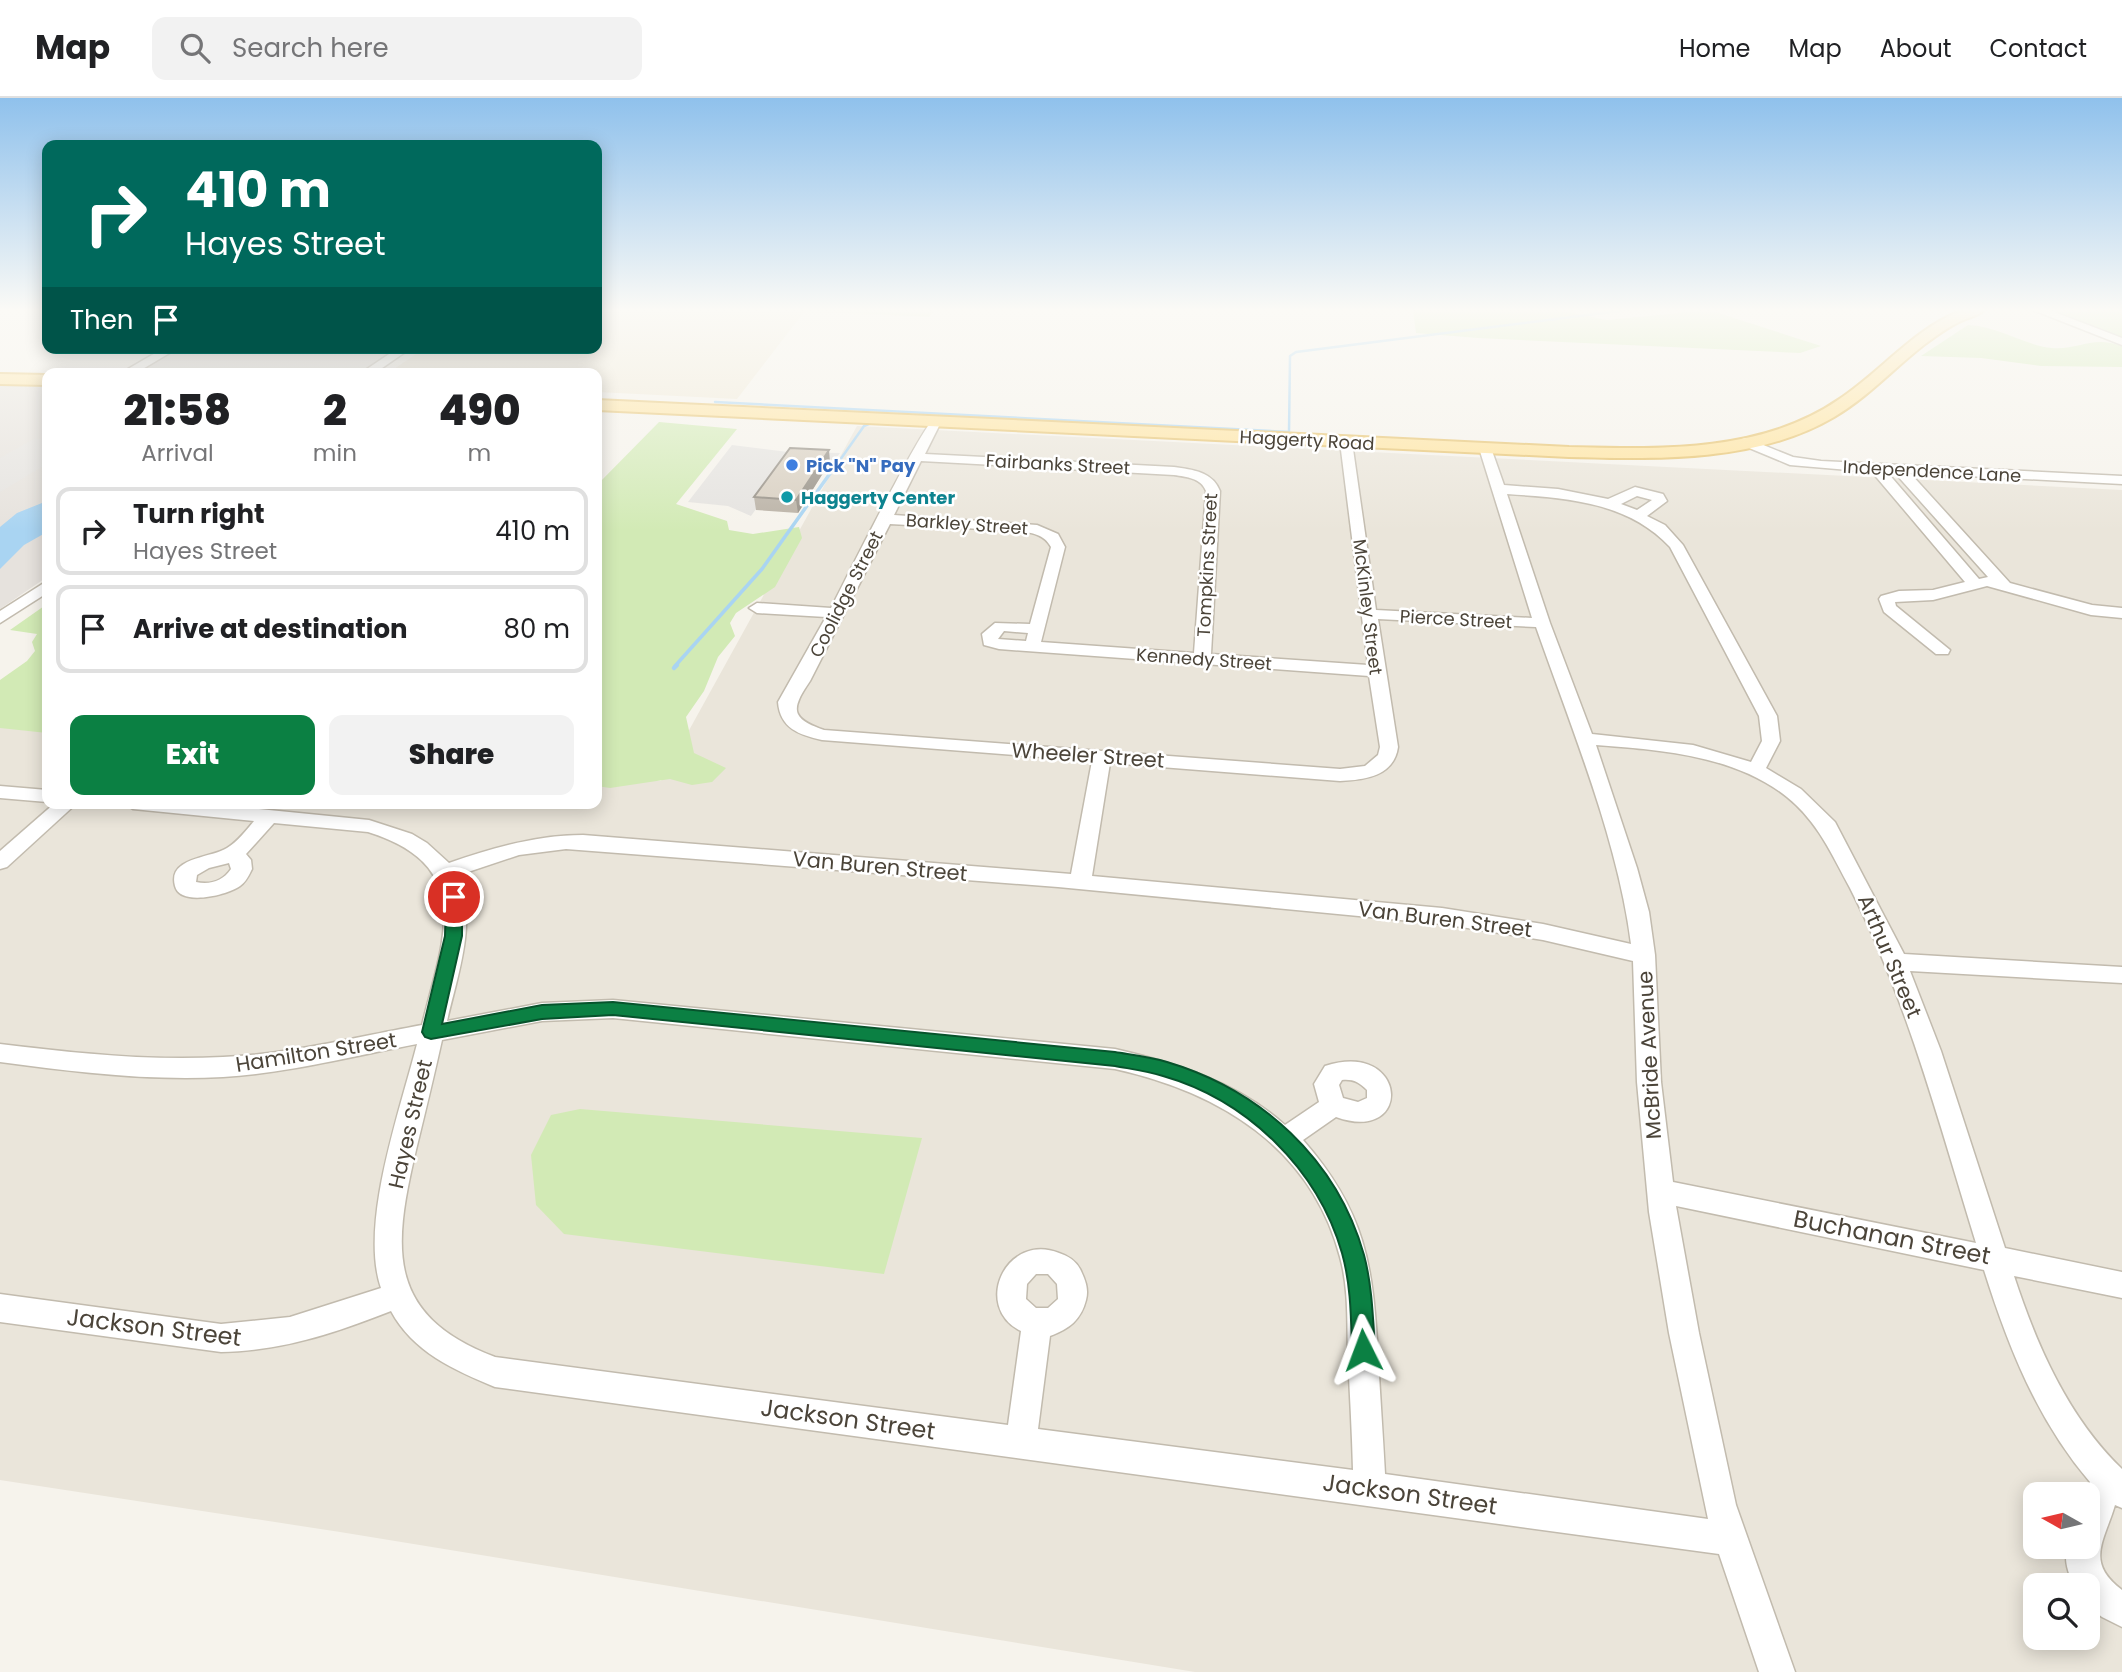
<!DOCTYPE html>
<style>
:root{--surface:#fff;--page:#f2f2f2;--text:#202124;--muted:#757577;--line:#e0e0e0;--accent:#0b8043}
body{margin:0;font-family:Poppins,sans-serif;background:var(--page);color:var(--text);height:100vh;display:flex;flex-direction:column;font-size:26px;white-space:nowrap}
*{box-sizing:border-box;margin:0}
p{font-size:23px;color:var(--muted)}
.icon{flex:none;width:38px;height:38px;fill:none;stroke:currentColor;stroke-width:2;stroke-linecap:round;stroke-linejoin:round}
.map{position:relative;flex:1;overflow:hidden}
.sheet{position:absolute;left:42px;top:270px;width:560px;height:441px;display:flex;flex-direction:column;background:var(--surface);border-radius:14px;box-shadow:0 4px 18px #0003}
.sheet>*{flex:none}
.top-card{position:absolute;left:42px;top:42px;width:560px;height:214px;border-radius:14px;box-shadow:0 4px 18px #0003;background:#00695c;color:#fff;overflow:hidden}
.needle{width:46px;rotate:278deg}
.buttons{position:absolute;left:2023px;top:1384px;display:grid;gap:14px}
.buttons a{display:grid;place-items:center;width:77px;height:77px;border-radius:14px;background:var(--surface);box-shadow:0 4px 18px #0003;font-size:35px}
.pin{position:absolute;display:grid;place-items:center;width:60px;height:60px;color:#fff;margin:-30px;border:4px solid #fff;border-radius:50%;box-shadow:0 2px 7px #0007}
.me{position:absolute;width:77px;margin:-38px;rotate:357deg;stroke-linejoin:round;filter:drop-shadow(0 0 5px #0008)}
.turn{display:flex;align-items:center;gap:24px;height:147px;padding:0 28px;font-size:32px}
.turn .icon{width:91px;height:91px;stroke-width:2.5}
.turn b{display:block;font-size:49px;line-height:60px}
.then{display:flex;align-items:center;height:66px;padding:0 28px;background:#0003;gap:14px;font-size:26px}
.eta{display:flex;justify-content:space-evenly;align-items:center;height:119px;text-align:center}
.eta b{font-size:42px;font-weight:800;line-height:49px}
.action{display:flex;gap:14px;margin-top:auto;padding:14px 28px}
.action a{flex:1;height:80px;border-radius:14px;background:var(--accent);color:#fff;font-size:28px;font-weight:800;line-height:80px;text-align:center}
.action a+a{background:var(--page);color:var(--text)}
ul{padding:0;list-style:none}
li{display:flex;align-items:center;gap:21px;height:88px;margin:0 14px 10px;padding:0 14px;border:4px solid var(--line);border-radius:14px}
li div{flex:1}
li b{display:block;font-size:26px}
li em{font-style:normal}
header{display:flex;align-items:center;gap:42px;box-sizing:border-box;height:98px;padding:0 35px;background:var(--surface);border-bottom:2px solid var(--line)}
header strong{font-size:33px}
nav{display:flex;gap:38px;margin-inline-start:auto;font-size:24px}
.search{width:490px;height:63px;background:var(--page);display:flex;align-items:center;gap:18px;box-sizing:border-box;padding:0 24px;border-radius:14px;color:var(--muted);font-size:26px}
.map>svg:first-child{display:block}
.residential{fill:#eae5da;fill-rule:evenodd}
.industrial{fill:#e6e2dd}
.education{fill:#efe8d6}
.green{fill:#d2eab5}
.parking{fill:#e5e3e0}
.water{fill:#a9d4f2}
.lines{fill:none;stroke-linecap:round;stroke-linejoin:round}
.stream-far2{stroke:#a9d4f2;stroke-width:2.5}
.stream-far1{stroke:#a9d4f2;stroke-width:3.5}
.stream{stroke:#a9d4f2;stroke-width:4.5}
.minor-casing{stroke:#c2bbae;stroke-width:3}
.major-casing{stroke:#e6c16a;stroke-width:4}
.minor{fill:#fff;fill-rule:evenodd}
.major{fill:#ffe39c;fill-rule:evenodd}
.wall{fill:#bab2a6}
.shaded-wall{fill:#979187}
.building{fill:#d8cfc1;stroke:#979187;stroke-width:2}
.route{fill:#0b8043;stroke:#07532c;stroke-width:2}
.shop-dot{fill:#3f7fe0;stroke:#fff;stroke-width:2.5}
.culture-dot{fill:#0f9aa8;stroke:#fff;stroke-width:2.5}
.labels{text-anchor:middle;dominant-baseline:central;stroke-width:5;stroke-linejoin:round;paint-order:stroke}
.far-street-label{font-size:18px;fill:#4b4439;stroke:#fff}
.far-shop-label{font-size:18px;font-weight:bold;fill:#366cbe;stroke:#fff;text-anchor:start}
.far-culture-label{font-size:18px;font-weight:bold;fill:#0d838f;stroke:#fff;text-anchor:start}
.street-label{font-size:21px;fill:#4b4439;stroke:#fff}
.near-street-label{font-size:24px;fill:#4b4439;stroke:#fff}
</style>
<header>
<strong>Map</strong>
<div class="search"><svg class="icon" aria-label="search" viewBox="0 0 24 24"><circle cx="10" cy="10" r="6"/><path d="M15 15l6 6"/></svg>Search here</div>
<nav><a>Home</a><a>Map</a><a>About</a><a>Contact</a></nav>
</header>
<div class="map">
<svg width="2122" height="1574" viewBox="0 0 2122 1574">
<rect width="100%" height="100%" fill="#f6f3ec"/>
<path class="residential" d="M857,328L2122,392V1574H1195L340,1434L0,1382V626L47,630V705H597V677L661,683ZM2035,1396H2088V1449H2035ZM2035,1488H2088V1540H2035Z"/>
<g class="industrial">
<polygon points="176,250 398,250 359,275 131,275"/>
<polygon points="0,285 47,286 47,479 0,511"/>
</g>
<polygon class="education" points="597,212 934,212 929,219 804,214 737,301 597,294 597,275 388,275 425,250 597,250"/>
<g class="green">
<polygon points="805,212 934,212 929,219"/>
<polygon points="1558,212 1607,222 1709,212 1821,248 1800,255 1478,240 1416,235 1413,212"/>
<polygon points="2046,213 2117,213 2122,215 2122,241"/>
<path d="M1968,227C1998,228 2023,247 2052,250C2079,252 2092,237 2122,248V269L2041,268L1981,260L1921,258Z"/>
<polygon points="659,324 737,331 676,406 727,423 729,432 753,436 799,429 802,440 775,489 736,515 730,525 735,538 718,559 704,593 686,619 694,655 726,670 712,684 692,687 670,681 610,690 597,688 597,387"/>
<polygon points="47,506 47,635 0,630 0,582 27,563 35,553 32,544 37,536 10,532"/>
<polygon points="580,1011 922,1040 884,1176 564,1136 536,1107 531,1057 551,1017"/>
</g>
<g class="parking">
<polygon points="34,341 47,342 47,366 0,394 0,360"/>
<polygon points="732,347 788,354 840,355 833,364 791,362 751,418 728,408 688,404"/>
</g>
<polygon class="water" points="47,403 47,434 24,447 0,471 0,429 17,415"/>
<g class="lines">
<g class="stream-far2">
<polyline points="715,304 1289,334 1290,258 1296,254 1627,212"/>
<polyline points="835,369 864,328 871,325"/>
</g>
<polyline class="stream-far1" points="675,568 762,471 836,367"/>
<polyline class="stream" points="674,570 677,567"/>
<g class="minor-casing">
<g id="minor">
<polygon points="2033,212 2049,212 2122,240 2122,247"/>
<polygon points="164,250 178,250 136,275 121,275"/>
<polygon points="398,250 411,250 375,275 361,275"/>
<path d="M935,320L941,324L925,356L1174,369C1193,372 1212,373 1220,393L1211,556L1368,567L1340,344L1342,341H1350L1352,344L1376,512L1532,520L1479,350L1480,347H1490L1491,350L1504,387L1558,391L1608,401L1635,389L1663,396L1667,403L1647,418L1665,427L1683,447L1777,618L1780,643L1766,670L1801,691L1835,724L1904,856L2122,869V885L1910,873L1941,953L2005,1150L2122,1174V1200L2014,1178C2037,1248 2068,1319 2122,1371V1410L2115,1407C2104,1444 2085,1464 2122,1492V1529L2102,1519L2088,1508V1488H2074C2068,1474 2064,1464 2067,1449H2088L2086,1396L2090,1384C2037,1322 2008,1248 1984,1172L1676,1108L1699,1235L1736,1407L1795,1574H1759L1719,1456L495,1289C454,1272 413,1254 391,1213C335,1235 282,1253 221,1254L0,1224V1196L221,1226L290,1219L381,1190C359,1126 400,1013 417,946C353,958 288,975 223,979C148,983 74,974 0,964V946C74,955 148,963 223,959C290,956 356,939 422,927C443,841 477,768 368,734L274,725L246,756L251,762L252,771C249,777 246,784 240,788C228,797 180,809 175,788C167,759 212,760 227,750C237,744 246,733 254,723L133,711L123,705H200L369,722L412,736L427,745L449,765C492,750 537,737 583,737L1071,776L1092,663L822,642C799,637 780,630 778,604L826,519L757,515L749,510L757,505L831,510C844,485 923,325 935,320ZM921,363L1174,377C1187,379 1201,380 1206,393L1194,555L1041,544L1065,449L1058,436L1037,427L894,417ZM1507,396C1565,400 1627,403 1670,449L1759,618L1762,643L1751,664L1693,647L1592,636L1550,525ZM1637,398L1652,402L1637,412L1621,406ZM890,426L1019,433C1032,435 1044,436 1051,449L1030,526L995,525L982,536L984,547L999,551L1369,578L1380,649L1378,657L1365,668L1340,671L824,632C790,620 791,611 810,583ZM1378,521L1536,529C1571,629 1618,742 1631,846L1543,826L1442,810L1092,778L1110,665L1340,683C1365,682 1394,678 1398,649ZM1004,533L1028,535L1026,543L998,541ZM1596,647C1661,652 1734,657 1787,699C1818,724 1832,757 1850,790C1907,902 1939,1025 1976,1145L1673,1084L1661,984L1655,857L1649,814L1637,770ZM566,751L1058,789L1442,826L1543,842L1633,863L1637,984L1649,1114L1669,1235L1708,1421L1385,1376C1383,1337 1380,1298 1378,1259C1373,1167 1366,1114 1303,1042L1336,1019C1414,1047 1408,941 1325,968L1314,986L1319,1004L1285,1027C1237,984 1176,965 1115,951L613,902L542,905L447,923C457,878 479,821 456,778L519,757ZM229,765L231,771C223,783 210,787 196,784L197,777L209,770ZM613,920L1115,971C1219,994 1311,1049 1340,1159C1349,1191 1347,1226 1348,1260C1350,1297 1352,1335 1353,1372L1038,1331L1050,1238C1069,1231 1081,1222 1086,1202C1089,1191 1085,1181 1080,1171C1075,1162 1068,1158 1059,1155C1006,1134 972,1209 1021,1233L1008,1327L495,1259C385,1217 393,1150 416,1052C425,1015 434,978 442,942L542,923ZM1342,982C1353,981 1359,984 1367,992V1000L1358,1004L1343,1000L1339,987ZM1036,1176H1048L1057,1186L1058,1201L1048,1210H1036L1026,1201L1027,1186Z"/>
<path d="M1746,340L1793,359L1821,363L2122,378V386L1910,375L2010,485L2092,507L2122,510V520L2091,517L1987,488L1933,502L1895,504L1896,508L1950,552L1948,556H1936L1884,514L1879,501L1881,498L1899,493L1933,492L1965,484L1872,374L1790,367L1742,347V341ZM1887,374L1895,375L1988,479L1979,481Z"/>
<polygon points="47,483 47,495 0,525 0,513"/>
<polygon points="0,688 47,692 47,704 0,700"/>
<polygon points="55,705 77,705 7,769 0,771 0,753"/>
</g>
</g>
<g class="major-casing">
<g id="major">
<path d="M1963,212H1984C1978,218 1969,219 1961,223C1948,229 1936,238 1925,246C1894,270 1868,299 1834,319C1756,365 1656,361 1569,359L597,312V302L1569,349C1658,351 1761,355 1838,302C1881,274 1914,230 1963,212Z"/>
<polygon points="0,276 47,277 47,287 0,286"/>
</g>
</g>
<use href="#minor" class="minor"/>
<use href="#major" class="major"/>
</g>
<polygon class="wall" points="830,364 798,415 756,412 754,399"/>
<polygon class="shaded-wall" points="829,352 830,364 798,415 796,402"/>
<polygon class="building" points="790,350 829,352 796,402 754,399"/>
<linearGradient id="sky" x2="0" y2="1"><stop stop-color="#8fc1ec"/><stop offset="0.49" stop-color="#fbfaf6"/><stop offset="1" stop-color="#fbfaf6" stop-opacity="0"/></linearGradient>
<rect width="2122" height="433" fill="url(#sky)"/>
<path class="route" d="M454,793L462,799V838L442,926L542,907L613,904L1115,954C1133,957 1151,959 1167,964C1261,992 1337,1061 1364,1157C1372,1187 1373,1220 1375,1252L1371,1259L1363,1262L1355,1259L1352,1252C1351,1220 1351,1187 1342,1155C1318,1071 1247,1002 1163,978C1147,973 1131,971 1115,968L613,917L542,921L431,941L425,939L422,934L445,838L446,799Z"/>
<circle class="shop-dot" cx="792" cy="367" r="7"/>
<circle class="culture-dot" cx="787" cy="399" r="7"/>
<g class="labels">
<g class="far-street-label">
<text transform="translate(1307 342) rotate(3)">Haggerty Road</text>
<text transform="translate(1058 366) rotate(3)">Fairbanks Street</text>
<text transform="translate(1932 373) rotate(3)">Independence Lane</text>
<text transform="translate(967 426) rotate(4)">Barkley Street</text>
<text transform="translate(1207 467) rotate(-87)">Tompkins Street</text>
<text transform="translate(846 496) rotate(-63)">Coolidge Street</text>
<text transform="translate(1368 509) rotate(83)">McKinley Street</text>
<text transform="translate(1456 521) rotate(3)">Pierce Street</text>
<text transform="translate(1204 561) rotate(4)">Kennedy Street</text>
</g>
<g class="far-shop-label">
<text x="806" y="367">Pick "N" Pay</text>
</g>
<g class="far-culture-label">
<text x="801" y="399">Haggerty Center</text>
</g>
<g class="street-label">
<text transform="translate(1088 657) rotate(4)">Wheeler Street</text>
<text transform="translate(880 768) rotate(5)">Van Buren Street</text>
<text transform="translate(1445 821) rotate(7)">Van Buren Street</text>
<text transform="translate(1890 858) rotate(67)">Arthur Street</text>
<text transform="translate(316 954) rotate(-9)">Hamilton Street</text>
<text transform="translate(1649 957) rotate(-93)">McBride Avenue</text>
<text transform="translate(410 1026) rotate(-77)">Hayes Street</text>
</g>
<g class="near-street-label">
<text transform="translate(1892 1139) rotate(11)">Buchanan Street</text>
<text transform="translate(154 1229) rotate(7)">Jackson Street</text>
<text transform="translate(848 1321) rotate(8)">Jackson Street</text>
<text transform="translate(1410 1396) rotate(8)">Jackson Street</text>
</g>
</g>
</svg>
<div class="buttons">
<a><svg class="needle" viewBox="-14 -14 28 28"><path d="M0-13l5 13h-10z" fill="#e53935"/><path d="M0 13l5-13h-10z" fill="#757577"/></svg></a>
<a><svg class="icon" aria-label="search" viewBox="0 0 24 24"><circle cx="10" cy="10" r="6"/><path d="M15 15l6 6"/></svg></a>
</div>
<div class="pin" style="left:454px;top:799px;background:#d93025"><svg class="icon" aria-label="arrive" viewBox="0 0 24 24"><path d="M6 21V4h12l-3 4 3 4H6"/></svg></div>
<svg class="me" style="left:1363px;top:1252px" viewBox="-20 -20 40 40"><path d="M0-17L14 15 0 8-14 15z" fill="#0b8043" stroke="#fff" stroke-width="4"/></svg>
<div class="top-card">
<div class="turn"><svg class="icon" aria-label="right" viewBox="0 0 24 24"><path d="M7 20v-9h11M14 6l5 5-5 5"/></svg><div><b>410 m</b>Hayes Street</div></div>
<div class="then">Then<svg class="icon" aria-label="arrive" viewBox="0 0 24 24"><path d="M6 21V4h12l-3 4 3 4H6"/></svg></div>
</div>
<section class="sheet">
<div class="eta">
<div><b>21:58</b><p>Arrival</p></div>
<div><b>2</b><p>min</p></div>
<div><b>490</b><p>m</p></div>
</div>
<ul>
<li><svg class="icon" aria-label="right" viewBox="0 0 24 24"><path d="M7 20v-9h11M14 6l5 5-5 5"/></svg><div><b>Turn right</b><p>Hayes Street</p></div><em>410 m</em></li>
<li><svg class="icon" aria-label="arrive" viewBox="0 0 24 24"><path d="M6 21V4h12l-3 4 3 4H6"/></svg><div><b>Arrive at destination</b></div><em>80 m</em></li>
</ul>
<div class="action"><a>Exit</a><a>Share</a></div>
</section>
</div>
